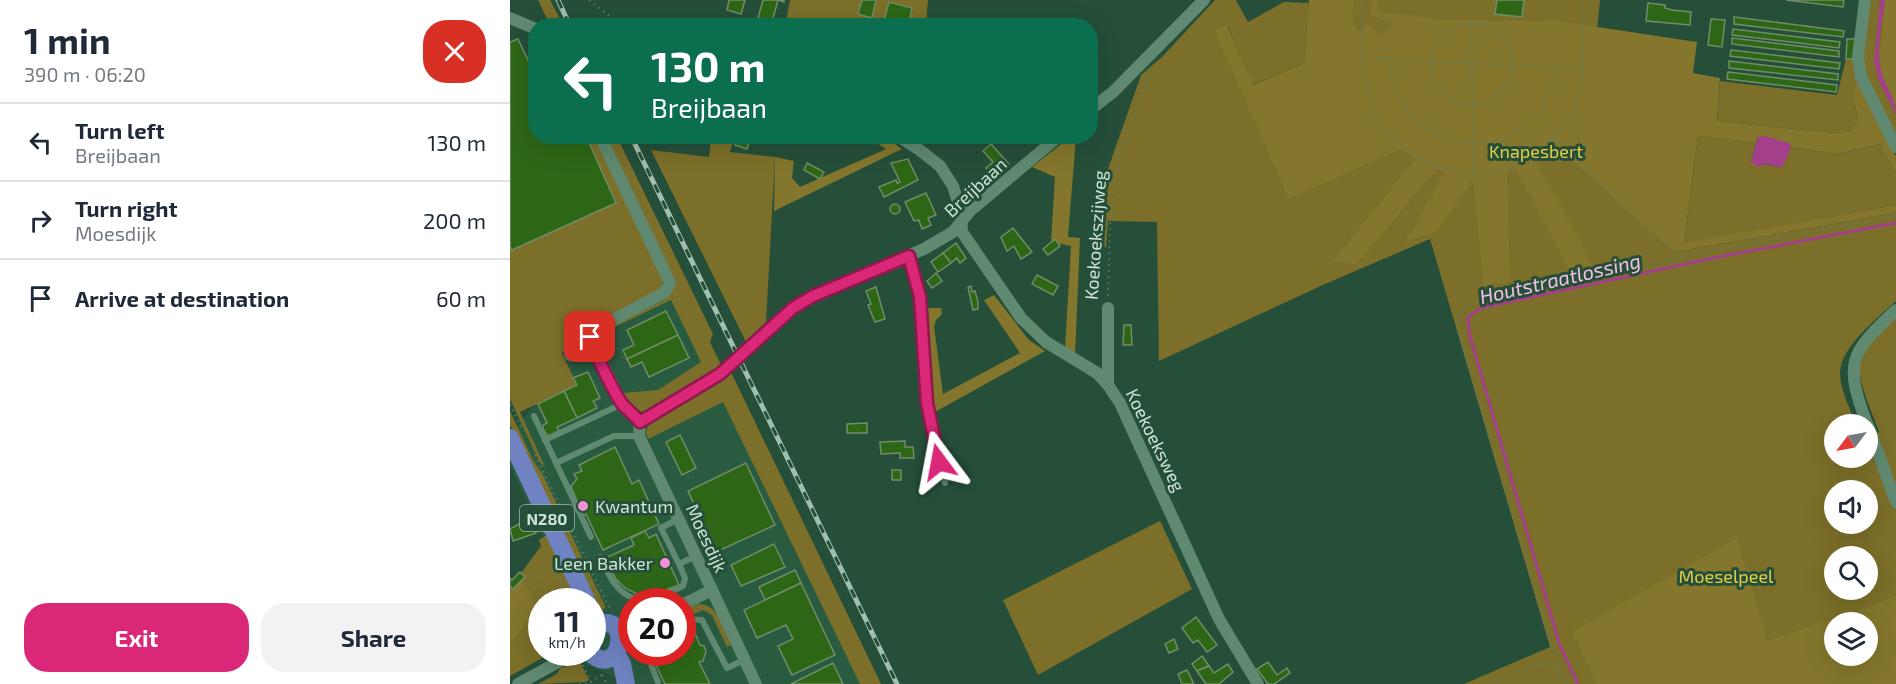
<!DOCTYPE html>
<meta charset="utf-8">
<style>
:root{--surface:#fff;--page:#f2f2f3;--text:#1f2937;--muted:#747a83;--line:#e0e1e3;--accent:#db2777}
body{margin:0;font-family:"Exo 2",sans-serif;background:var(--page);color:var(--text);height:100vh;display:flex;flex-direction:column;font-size:22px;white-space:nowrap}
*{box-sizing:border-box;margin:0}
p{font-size:20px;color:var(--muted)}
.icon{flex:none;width:33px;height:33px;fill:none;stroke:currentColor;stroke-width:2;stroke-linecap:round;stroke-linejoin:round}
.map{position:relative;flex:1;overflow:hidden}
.side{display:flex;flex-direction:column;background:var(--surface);width:510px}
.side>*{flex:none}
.guide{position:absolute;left:18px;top:18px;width:570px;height:126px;border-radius:24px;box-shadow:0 6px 24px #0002;background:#0b6e4f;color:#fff;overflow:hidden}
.needle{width:39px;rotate:238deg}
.fabs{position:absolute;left:1314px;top:414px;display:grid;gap:12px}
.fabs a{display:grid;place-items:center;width:54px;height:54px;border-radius:50%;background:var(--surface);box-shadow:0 6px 24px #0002;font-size:30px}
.speed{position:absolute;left:18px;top:588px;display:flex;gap:12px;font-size:30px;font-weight:700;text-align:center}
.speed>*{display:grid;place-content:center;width:78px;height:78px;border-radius:50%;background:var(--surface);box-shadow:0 6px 24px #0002;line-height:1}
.speed small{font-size:15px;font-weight:400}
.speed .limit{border:9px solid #d22;background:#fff;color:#111}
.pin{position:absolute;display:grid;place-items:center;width:51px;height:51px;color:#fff;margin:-26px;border-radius:12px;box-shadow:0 3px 9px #0006}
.me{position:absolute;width:66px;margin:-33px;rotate:347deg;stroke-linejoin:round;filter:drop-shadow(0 0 4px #0008)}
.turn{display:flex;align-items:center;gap:21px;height:126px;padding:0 24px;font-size:27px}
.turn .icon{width:78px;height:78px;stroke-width:2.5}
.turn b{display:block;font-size:42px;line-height:51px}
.round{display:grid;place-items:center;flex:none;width:63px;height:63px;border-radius:24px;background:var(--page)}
.headline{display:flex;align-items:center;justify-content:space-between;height:102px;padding:0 24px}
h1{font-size:36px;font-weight:700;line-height:45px}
.button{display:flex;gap:12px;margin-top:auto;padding:12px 24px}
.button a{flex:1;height:69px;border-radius:24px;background:var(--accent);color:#fff;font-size:24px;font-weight:700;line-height:69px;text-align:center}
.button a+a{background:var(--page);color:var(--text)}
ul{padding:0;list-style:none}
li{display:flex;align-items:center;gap:18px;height:78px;padding:0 24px;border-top:2px solid var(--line)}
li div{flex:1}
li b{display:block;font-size:22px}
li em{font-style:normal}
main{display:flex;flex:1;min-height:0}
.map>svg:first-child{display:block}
.built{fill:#295b41;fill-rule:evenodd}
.green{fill:#7c6f2a;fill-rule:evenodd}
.forest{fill:#84762c;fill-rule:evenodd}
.water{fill:#a43f8b}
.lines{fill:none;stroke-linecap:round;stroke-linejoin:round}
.stream{stroke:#a43f8b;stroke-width:3}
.building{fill:#2d6716;stroke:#718c69;stroke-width:1.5}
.path{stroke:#5a7e6b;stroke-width:2;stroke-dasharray:1.5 4.5;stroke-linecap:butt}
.lane{stroke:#5f8a71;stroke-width:6}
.street{stroke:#5f8a71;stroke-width:12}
.primary{stroke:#6f83c3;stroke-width:18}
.rail-casing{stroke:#a2beae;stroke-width:5}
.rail{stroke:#254f39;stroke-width:3;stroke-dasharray:9;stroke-linecap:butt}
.route-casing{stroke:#8e194d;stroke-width:15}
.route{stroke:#db2777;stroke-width:10}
.poi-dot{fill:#f291d6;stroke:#254f39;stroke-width:2}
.labels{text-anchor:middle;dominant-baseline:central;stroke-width:6;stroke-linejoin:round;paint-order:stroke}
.shield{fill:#254f39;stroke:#9bb7a7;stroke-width:1.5}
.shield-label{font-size:16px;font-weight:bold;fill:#cde4d6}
.park-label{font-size:18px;fill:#e6cd46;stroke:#254f39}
.street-label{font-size:18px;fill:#cde4d6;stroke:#254f39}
.poi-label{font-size:18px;fill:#cde4d6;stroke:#254f39;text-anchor:start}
.water-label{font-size:20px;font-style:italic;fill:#f5c0e4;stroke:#254f39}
</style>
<main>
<section class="side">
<div class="headline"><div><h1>1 min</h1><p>390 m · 06:20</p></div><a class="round" style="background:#d93025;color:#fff"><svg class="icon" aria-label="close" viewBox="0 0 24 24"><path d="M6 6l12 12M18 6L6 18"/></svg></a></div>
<ul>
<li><svg class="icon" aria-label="left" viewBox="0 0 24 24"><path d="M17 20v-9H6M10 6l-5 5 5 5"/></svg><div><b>Turn left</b><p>Breijbaan</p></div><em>130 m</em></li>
<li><svg class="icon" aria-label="right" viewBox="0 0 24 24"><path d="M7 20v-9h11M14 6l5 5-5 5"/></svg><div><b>Turn right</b><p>Moesdijk</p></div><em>200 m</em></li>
<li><svg class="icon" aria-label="arrive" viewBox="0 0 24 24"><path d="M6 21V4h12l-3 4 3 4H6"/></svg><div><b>Arrive at destination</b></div><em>60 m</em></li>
</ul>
<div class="button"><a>Exit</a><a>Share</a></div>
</section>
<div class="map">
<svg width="1386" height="684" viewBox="0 0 1386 684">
<rect width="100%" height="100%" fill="#254f39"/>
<path class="built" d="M149,249L355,684H110L106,677L75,664L69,653L82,652V602L63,601L0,466V435ZM122,602H172V652H122Z"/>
<g class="green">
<polygon points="28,0 40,0 53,25 40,25"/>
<polygon points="280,0 418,0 416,25 275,26"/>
<path d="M705,0H726L738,22L774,2L799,3L794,63L742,85L718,26L706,31L778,199L800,64L804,0H1090L1087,30L1164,252L1386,213V301C1368,318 1329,347 1330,375C1331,391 1340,409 1346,424H1324V458H1358V436L1369,432C1363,414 1341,368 1351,351C1359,338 1375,325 1386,313V684H954L1040,647L920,239L815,284L649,361L647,222L598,221L596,247H588L592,202L598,169L631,75L652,57ZM1324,490H1358V524H1324ZM1324,556H1358V590H1324ZM1324,622H1358V656H1324Z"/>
<polygon points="1357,0 1386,0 1386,141 1362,95 1353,66"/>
<polygon points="1336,59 1344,59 1348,78 1343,97 1348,118 1341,131 1325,133 1207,121 1210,81 1327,95"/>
<polygon points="1188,136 1246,143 1241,162 1270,167 1281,147 1328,154 1370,144 1386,174 1386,205 1174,244"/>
<polygon points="76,137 87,137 152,277 152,286 148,293 78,324 69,345 52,353 67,385 10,412 35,467 29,461 0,399 0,246 2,250 106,203"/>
<polygon points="93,137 107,137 203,334 200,342 212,367 133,412 125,409 113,393 148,390 191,362 161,300 88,335 92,347 88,349 85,346 86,332 153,301 159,295"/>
<polygon points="201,137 224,137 220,152 265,157 256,322 236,342 141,150 199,157"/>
<polygon points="221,372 371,684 350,684 213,402 138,439 136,433 139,422"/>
<polygon points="0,411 23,460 32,473 96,608 89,611 85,604 0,425"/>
<polygon points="650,521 682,589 528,675 493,600"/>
<path d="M35,536H38L69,601L32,602V652L41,653L0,676V643C9,635 26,614 24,601C23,593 14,583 9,576L31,546L29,540Z"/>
<path d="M188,604C208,603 214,630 221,645L217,647L202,615L193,610L173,619L172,611Z"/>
<polygon points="70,662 79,680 75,682 28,684 47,674 50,668"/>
</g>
<g class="forest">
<polygon points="799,0 844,0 842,21 847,31 852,32 855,23 871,36 882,26 880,22 862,16 859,9 863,0 869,0 868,11 937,20 1048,21 1187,42 1183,73 1210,78 1207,121 1325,133 1341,131 1348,118 1343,97 1347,79 1386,156 1386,174 1370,144 1327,154 1281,147 1279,143 1248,137 1246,143 1188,136 1174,243 1386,205 1386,213 1164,252 1042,142 1024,157 1083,265 1059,269 1005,168 997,171 1000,282 974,286 963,180 926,232 895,242 935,172 926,169 847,264 823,261 905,159 891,149 778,199 705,31 717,25 743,85 794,63"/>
<polygon points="1375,0 1386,0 1386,105 1372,77 1369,63"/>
<polygon points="358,137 375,137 392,149 264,211 265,157 284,161 282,178 290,187 376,149"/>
<polygon points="560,137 566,137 558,237 570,238 565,355 555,349 561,246 541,242 545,177 522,167"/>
<polygon points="484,295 519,340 535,351 423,413 416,308 431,308 432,314 426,320 424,326 433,394 510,353 474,300"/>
<path d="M1227,538L1257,641L1354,609L1386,596V684H1087L1062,632ZM1324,622H1358V656H1324Z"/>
<path d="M9,576C14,583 23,593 24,601C26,614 9,635 0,643V589Z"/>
</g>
<g class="water">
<path d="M1370,0H1375C1373,21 1366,45 1370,66C1373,84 1386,97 1386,115L1368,79L1364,60Z"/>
<polygon points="1254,136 1279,143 1281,147 1273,166 1269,167 1255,164 1248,167 1241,162 1248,137"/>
</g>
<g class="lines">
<polyline class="stream" points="1068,684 1050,646 959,333 958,317 971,308 1208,257 1386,223"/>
</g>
<g class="building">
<polygon points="219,0 235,0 231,14 217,10"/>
<polygon points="253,0 274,0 274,2 268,0 262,22 248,18"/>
<polygon points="352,0 366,0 362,18 348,14"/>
<polygon points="987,0 1014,0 1012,17 985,14"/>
<polygon points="1276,0 1334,0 1333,7"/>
<polygon points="379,2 402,8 398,26 374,21"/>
<polygon points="1138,3 1155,5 1155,8 1162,10 1181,12 1180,25 1136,21"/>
<polygon points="1224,17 1334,31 1333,37 1224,24"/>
<polygon points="1201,19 1215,20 1212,47 1198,45"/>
<polygon points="1223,29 1330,42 1329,48 1222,35"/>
<polygon points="1222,38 1329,51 1329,57 1222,44"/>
<polygon points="8,39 26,77 26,136 76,136 106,203 2,250 0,246 0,42"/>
<polygon points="1337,39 1345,39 1344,59 1336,59"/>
<polygon points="1221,50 1330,63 1329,69 1220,56"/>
<polygon points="1219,61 1328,74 1328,80 1219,68"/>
<polygon points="1218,72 1327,85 1326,92 1217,79"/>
<polygon points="227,136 241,136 237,149 225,145"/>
<polygon points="481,144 499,164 485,177 476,168 483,162 473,151"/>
<polygon points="398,159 408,180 374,197 369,187 386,180 387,183 390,182 381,163"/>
<polygon points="297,163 314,172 310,179 294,170"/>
<polygon points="416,193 426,215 418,218 421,225 412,229 409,220 404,221 395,202"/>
<circle cx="385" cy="209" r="5"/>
<polygon points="503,228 522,252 511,259 504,246 497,251 491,237"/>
<polygon points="545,239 550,246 538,255 533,249"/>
<polygon points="446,243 456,258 450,263 447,258 441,263 433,253"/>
<polygon points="433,253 441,263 428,272 421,262"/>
<polygon points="426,273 432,281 422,288 417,281"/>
<polygon points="527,275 548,286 543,295 522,284"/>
<polygon points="461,286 462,292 465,291 468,302 468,309 463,310 458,287"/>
<polygon points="366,287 375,319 365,322 358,305 361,304 356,291"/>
<polygon points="156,311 168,335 117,359 113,350 124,345 117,330"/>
<polygon points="614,325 621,325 622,345 613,345"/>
<polygon points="168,335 179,358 139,377 132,362 121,367 117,359"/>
<polygon points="78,372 90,398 83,401 87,408 67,418 54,391 67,385 63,378"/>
<polygon points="54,391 67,418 47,427 49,431 38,436 33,429 33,425 37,423 28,404"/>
<polygon points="357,423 357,433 337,433 337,424"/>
<polygon points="170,435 186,468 172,475 156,442"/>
<polygon points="395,441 395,447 403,447 404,458 390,458 390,453 371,454 370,442"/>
<polygon points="105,447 122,484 129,480 149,524 93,550 76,514 73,516 61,486 67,479 64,474 72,471 69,465"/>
<polygon points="236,463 265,525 206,552 178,491"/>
<rect x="382" y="470" width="9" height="10"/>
<polygon points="19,518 26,533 3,541 0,529"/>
<polygon points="135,531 139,538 146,534 169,585 141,595 127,594 115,588 106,579 95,558 124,545 121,538"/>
<polygon points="264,544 275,567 231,586 221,565"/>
<polygon points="285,570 291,583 255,600 249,587"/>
<polygon points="10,572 15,577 3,589 0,586 0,578 2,580"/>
<polygon points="291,583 325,655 282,675 268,646 283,639 276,625 247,638 234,610"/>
<polygon points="686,617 707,645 697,652 688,640 683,643 672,628"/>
<polygon points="178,629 184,631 190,645 194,646 196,651 193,661 189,662 200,684 155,684 140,652 172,652 172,631"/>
<polygon points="664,639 668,649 659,653 655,644"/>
<polygon points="692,656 699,666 687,671 682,664"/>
<polygon points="758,662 767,675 777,668 780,673 764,684 758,684 747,669"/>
<polygon points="323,663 333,684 281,684"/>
<polygon points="718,664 723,672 709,684 696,684 687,671 699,666 704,673"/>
<polygon points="677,670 684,684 672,684 668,674"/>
</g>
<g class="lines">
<g class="path">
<polyline points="79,0 112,26"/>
<path d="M852,0C853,30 848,66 858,96C877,158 956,193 1014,161C1035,149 1051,130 1063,108C1078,80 1072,32 1071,0"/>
<circle cx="961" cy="63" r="40"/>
<polyline points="961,23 964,172"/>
<polyline points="854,58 1073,69"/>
<path d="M879,59C881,68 881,78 884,87C902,143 983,163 1023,118C1036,103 1041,86 1046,68"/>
<polyline points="1044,138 1164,250 1165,259"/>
<polyline points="598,296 600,224 608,157 640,71"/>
<polyline points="0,404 13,431"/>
<polyline points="25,455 100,609"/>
<polyline points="48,576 59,602"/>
<polyline points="73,665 81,681"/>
<polyline points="92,675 97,684"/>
<polyline points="69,684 77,684 95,673"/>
<path d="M981,684C1002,675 1025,660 1048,668"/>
<polyline points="1055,684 1048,668 949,334 948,319 953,308 977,296 1386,215"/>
</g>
<g class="lane">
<polyline points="399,256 410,297 417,403 435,483"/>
<polyline points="24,416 81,537"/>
<polyline points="35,440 112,404"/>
<polyline points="46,463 104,436 129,436"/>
<polyline points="168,519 151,528 169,564 186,556"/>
<path d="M90,557C112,606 128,607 173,586L175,578L169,564"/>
<polyline points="172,623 179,619 192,620 217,668 234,660"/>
<polyline points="136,652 148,682"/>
</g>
<g class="street">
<polyline points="1355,0 1348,57 1351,77 1386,147"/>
<polyline points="0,18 26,29"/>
<polyline points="580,110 603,92 694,0"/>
<polyline points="388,136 411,151 430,166 443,186 451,212 452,232 511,318 536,342 587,373 598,385 610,403 709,619 748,684"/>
<polyline points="81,345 80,337 82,331 154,293 160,283 90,136"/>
<polyline points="60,355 81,345 89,356 112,404 130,422 129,436 202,590 172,605"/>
<polyline points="598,385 598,308"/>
<polyline points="130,422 210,374 283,308 303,296 414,249 443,232 460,211 549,136"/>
<path d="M1357,424C1334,362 1339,354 1386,310"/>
<polyline points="1358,425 1386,502"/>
<polyline points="202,590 246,684"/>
<polyline points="107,630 122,624"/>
<polyline points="8,684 50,661 60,652"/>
</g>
<g class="primary">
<polyline points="0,438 77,602"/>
<path d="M79,652C113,684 124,603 82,628"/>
<polyline points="106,654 112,664 116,684"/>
</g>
<g class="rail-casing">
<g id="rail">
<polyline points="48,0 60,26"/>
<polyline points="121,136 387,684"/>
</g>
</g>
<use href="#rail" class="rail"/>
</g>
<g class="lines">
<g class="route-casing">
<path id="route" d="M80,337C80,344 108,400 113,405C119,411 125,416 130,422L210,374L283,308L303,296L399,256L410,297L417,403L429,462"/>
</g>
<use href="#route" class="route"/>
</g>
<g class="poi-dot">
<circle cx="73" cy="506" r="6"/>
<circle cx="155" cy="563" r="6"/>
</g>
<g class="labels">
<rect class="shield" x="10" y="505" width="54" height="26" rx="4.5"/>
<g class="shield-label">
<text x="37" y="518">N280</text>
</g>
<g class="park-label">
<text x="1026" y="151">Knapesbert</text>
<text x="1216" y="576">Moeselpeel</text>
</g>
<g class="street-label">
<text transform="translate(465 187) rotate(-43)">Breijbaan</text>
<text transform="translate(585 235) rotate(-86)">Koekoekszijweg</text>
<text transform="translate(646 440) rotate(64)">Koekoeksweg</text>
<text transform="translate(197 538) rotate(65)">Moesdijk</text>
</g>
<g class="poi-label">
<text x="85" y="506">Kwantum</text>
<text x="143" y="563" text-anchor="end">Leen Bakker</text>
</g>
<g class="water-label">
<text transform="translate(1050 278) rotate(-13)">Houtstraatlossing</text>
</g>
</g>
</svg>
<div class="fabs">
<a><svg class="needle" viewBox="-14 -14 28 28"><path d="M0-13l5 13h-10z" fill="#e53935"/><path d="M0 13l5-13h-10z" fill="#747a83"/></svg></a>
<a><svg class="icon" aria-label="sound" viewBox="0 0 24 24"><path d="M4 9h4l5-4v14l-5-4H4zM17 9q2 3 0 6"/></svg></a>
<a><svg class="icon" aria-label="search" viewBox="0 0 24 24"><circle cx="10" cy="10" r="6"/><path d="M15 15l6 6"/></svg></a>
<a><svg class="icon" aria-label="layers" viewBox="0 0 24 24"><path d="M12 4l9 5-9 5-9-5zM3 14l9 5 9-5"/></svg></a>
</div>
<div class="speed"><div>11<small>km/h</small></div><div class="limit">20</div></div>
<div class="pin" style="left:80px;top:337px;background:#d93025"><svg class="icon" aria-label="arrive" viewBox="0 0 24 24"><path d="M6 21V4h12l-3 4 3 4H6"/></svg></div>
<svg class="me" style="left:429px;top:462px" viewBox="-20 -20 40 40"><path d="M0-17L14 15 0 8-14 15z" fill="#db2777" stroke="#fff" stroke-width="4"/></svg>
<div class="guide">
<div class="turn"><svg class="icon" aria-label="left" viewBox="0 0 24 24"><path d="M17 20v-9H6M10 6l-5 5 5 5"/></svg><div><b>130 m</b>Breijbaan</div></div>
</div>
</div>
</main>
